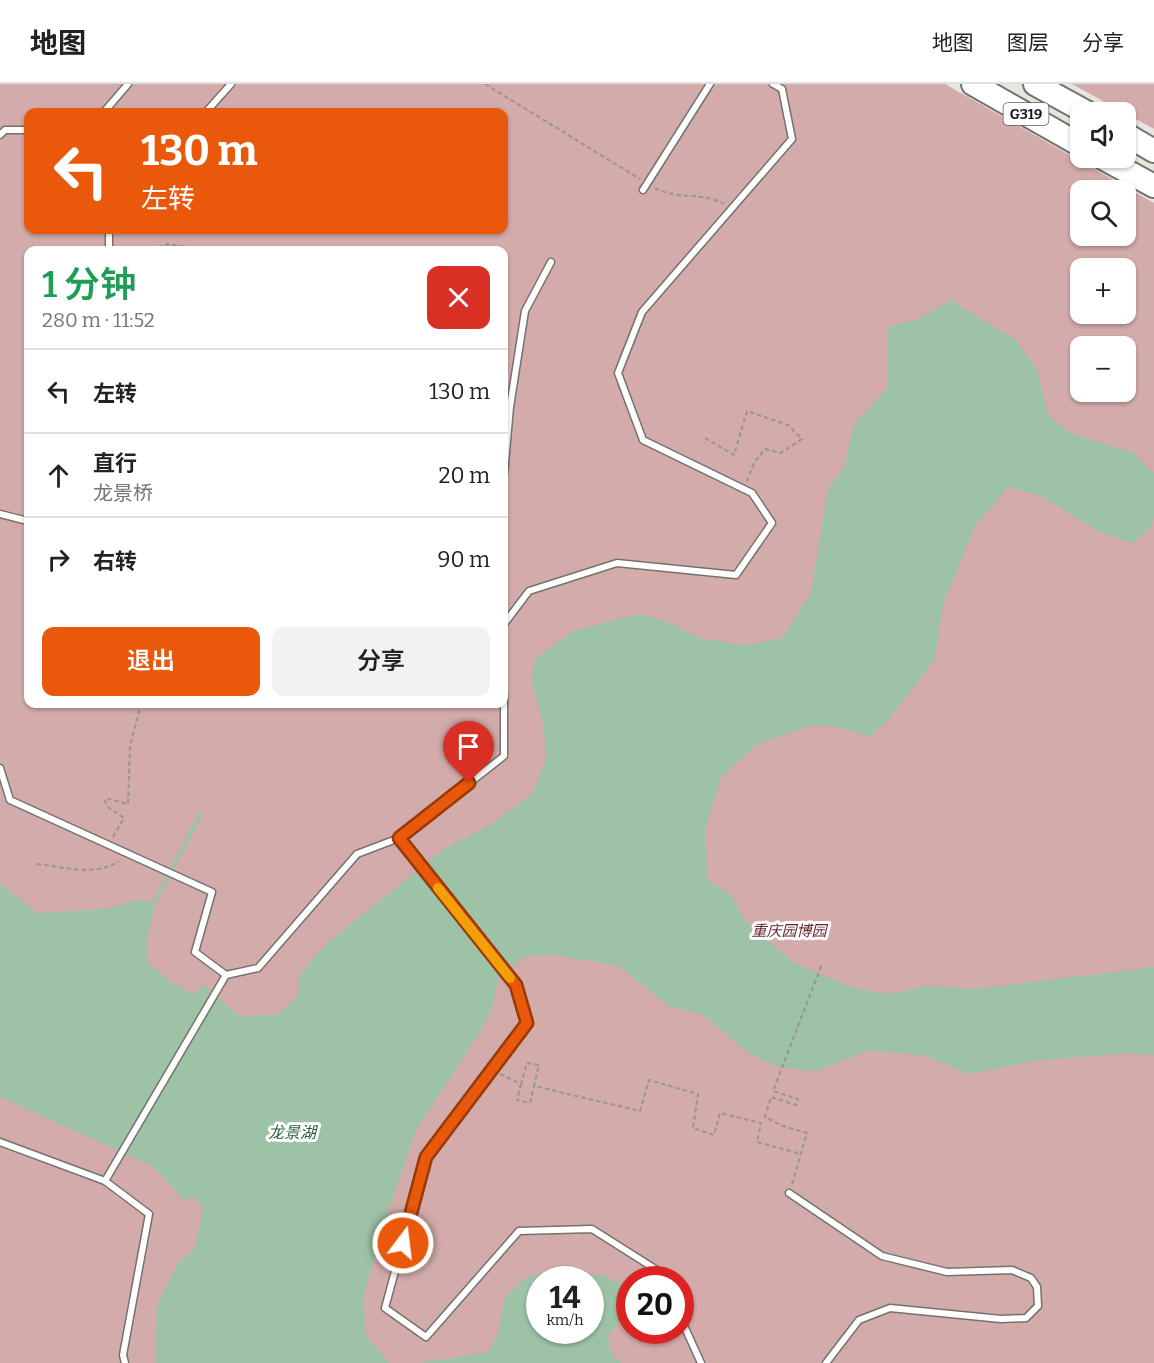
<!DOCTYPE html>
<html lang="zh">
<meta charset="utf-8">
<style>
:root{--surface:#fff;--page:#f2f2f2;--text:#222;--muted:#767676;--line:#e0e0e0;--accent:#ea580c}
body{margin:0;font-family:Bitter,"Noto Sans SC",serif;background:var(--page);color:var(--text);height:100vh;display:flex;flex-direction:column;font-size:22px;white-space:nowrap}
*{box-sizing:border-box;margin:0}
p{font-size:20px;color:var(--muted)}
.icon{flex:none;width:33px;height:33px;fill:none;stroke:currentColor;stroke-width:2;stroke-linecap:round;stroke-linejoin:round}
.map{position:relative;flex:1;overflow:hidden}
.sheet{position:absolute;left:24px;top:162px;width:484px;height:462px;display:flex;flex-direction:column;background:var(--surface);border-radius:12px;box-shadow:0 2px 4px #0004}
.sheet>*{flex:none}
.banner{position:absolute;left:24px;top:24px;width:484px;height:126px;border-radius:12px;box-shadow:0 2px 4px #0004;background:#ea580c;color:#fff;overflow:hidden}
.tools{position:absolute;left:1070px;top:18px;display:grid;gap:12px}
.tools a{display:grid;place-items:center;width:66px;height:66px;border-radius:12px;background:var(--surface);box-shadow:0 2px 4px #0004;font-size:30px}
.speed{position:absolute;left:526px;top:1182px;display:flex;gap:12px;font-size:30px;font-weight:700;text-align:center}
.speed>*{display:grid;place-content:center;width:78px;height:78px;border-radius:50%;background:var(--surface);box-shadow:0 2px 4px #0004;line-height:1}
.speed small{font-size:15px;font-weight:400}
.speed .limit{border:9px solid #d22;background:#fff;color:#111}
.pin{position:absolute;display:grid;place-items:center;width:51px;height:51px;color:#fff;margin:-62px -26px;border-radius:50% 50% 50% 0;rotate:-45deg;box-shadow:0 0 6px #0007}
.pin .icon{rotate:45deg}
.me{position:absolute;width:66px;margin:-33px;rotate:15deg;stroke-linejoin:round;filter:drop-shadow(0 0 4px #0008)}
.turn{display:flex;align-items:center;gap:21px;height:126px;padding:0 18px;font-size:27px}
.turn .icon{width:78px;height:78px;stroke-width:2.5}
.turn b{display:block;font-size:42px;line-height:51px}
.round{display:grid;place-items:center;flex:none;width:63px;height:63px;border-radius:12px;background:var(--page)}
.summary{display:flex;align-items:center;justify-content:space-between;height:102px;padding:0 18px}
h1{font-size:36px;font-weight:600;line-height:45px;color:#1e9e55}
.cta{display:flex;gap:12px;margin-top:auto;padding:12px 18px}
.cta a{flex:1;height:69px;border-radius:12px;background:var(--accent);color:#fff;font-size:24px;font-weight:600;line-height:69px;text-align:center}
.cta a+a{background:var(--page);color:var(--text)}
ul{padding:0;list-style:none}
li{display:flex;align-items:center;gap:18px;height:84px;padding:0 18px;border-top:2px solid var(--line)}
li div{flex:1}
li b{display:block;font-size:22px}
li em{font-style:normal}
header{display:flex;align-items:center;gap:36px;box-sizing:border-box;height:84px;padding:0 30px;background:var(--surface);border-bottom:2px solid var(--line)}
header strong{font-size:28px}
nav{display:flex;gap:33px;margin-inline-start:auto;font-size:21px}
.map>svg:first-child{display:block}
.green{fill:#d2abaa;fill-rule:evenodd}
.water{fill:#9dc2a6;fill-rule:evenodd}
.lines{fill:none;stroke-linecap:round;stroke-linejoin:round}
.stream{stroke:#9dc2a6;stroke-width:4}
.lane-casing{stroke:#74726c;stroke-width:9}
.highway-casing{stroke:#74726c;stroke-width:26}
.path{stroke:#979590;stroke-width:2;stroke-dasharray:4.5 3;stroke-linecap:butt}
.lane{stroke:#fff;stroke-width:6}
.highway{stroke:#fff;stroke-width:22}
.route-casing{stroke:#983908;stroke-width:15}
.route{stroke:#ea580c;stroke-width:10}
.slow{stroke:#f59e0b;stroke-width:10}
.labels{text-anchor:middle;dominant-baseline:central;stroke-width:6;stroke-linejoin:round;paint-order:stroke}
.shield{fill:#fff;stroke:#5f5e5d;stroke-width:1.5}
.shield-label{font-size:14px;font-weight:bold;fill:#1a1917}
.park-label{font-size:15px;font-style:italic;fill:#64292c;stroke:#fff}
.water-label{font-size:16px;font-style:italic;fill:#255e39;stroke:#fff}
</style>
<header>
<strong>地图</strong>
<nav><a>地图</a><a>图层</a><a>分享</a></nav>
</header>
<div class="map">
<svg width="1154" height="1279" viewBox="0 0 1154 1279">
<rect width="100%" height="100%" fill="#e8e5df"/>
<g class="green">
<path d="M0,0H945L1154,119V1279H0ZM28,28H504V146H28ZM1080,106H1125V152H1080ZM28,166H504V620H28ZM1080,184H1125V230H1080ZM1080,262H1125V308H1080ZM540,1196H591V1246H540ZM630,1196H681V1246H630Z"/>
<polygon points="1072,0 1154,0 1154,45"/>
</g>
<g class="water">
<polygon points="950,216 1017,257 1037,286 1048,332 1072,350 1134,369 1154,390 1154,432 1151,444 1132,459 1098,447 1043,413 1008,403 975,442 943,520 935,575 889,635 870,653 844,644 813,641 758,660 721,693 705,746 708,796 731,811 744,835 794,879 851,903 889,910 927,902 976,905 1154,883 1154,971 1128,969 1035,977 969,990 926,972 870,966 816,987 778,983 748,969 703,931 669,922 619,882 555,871 526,872 499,893 492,924 481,946 416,1046 386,1133 363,1213 366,1252 389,1279 155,1279 157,1222 178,1179 195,1164 203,1126 196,1114 183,1115 152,1082 0,1013 0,799 37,829 106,825 137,816 155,818 148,849 147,878 169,897 192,910 204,901 239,932 277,931 298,912 299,892 327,859 444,765 490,741 532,710 547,673 543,640 531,595 535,575 573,547 637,530 665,537 700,554 745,561 782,554 811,509 828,404 845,382 854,340 887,304 887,243 919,235"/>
<path d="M568,1187L603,1191L623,1201L620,1237L608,1252L612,1272L622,1279H418L489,1268L499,1246L505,1213L528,1192ZM540,1196H591V1246H540Z"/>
</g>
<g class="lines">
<polyline class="stream" points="155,818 201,729"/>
<g class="lane-casing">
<g id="lane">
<polyline points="104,28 128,0"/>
<polyline points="206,28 231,0"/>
<polyline points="0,51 5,46 28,46"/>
<polyline points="643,106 710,0"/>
<polyline points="109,166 109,146"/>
<polyline points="504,390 510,323 525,227 551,178"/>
<polyline points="0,430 28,437"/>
<polyline points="504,540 529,507 617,479 736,491 772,439 752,409 643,356 618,289 642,228 792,55 782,5 773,0"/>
<polyline points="0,684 10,716 212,808 195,868 226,891 258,884 357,770 399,754 504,672 504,611"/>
<polyline points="399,754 516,901 527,939 426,1073 385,1224 426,1253 519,1147 592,1145 660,1188 663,1196"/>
<polyline points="0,1058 105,1097 149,1130 123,1271 125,1279"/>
<polyline points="105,1097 226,891"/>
<polyline points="789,1109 882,1172 947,1188 1012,1186 1031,1194 1037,1203 1038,1222 1026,1234 1001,1235 890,1224 859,1236 826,1279"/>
<polyline points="681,1235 701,1279"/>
</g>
</g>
<g class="highway-casing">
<g id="highway">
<polyline points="973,0 1080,61"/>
<polyline points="1035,0 1086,28"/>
<polyline points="1125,50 1154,67"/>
<polyline points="1103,74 1154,102"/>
</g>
</g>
<g class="path">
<polyline points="485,0 640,95"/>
<path d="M655,104C680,117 701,107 724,120"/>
<polyline points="151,166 167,160 208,166"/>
<polyline points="705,354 734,371 747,327 788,341 802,355 781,369 765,365 754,379 747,397"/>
<polyline points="113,753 124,734 109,724 104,716 110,715 128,720 130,662 141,620"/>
<path d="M37,780C64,783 95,793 119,777"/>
<polyline points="500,990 521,1000 527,979 539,981 534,1002 640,1027 649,996 698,1010 693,1044 714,1051 720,1029 761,1039 757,1058 801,1070"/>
<polyline points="521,1000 517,1016 530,1019 534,1002"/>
<polyline points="792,1100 807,1049 783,1042 765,1033 771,1013 796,1021 798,1015 773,1007 822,880"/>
</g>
<use href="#lane" class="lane"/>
<use href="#highway" class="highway"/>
</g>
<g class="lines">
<g class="route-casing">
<polyline id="route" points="403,1159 426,1073 527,939 516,901 399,754 469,699"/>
</g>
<use href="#route" class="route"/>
<polyline class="slow" points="438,804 510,894"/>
</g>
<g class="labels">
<rect class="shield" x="1003.5" y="19" width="45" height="22" rx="4.5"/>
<g class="shield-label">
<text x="1026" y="30">G319</text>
</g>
<g class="park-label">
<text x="789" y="847">重庆园博园</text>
</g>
<g class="water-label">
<text x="292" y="1048">龙景湖</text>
</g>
</g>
</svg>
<div class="tools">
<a><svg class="icon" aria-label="sound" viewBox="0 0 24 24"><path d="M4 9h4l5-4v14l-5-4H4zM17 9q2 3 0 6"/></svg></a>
<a><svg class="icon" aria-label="search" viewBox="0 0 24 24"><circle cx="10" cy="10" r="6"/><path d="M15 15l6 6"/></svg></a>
<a>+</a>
<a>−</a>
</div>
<div class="speed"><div>14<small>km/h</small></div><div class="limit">20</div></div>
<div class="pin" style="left:469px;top:699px;background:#d93025"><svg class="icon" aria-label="arrive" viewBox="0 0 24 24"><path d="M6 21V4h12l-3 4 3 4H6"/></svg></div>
<svg class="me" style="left:403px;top:1159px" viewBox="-20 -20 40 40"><circle r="17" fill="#ea580c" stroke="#fff" stroke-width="3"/><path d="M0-11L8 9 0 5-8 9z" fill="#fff"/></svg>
<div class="banner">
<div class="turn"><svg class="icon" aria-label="left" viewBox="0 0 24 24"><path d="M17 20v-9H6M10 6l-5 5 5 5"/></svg><div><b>130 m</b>左转</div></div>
</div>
<section class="sheet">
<div class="summary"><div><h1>1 分钟</h1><p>280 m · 11:52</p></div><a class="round" style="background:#d93025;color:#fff"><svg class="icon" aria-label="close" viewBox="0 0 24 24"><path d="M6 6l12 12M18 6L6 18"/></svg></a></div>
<ul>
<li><svg class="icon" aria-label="left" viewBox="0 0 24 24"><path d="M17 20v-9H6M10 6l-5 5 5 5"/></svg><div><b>左转</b></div><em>130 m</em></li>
<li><svg class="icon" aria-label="ahead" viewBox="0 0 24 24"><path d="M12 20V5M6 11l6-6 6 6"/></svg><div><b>直行</b><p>龙景桥</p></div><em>20 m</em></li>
<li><svg class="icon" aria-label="right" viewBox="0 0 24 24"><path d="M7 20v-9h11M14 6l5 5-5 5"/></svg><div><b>右转</b></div><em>90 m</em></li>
</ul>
<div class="cta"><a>退出</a><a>分享</a></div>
</section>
</div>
